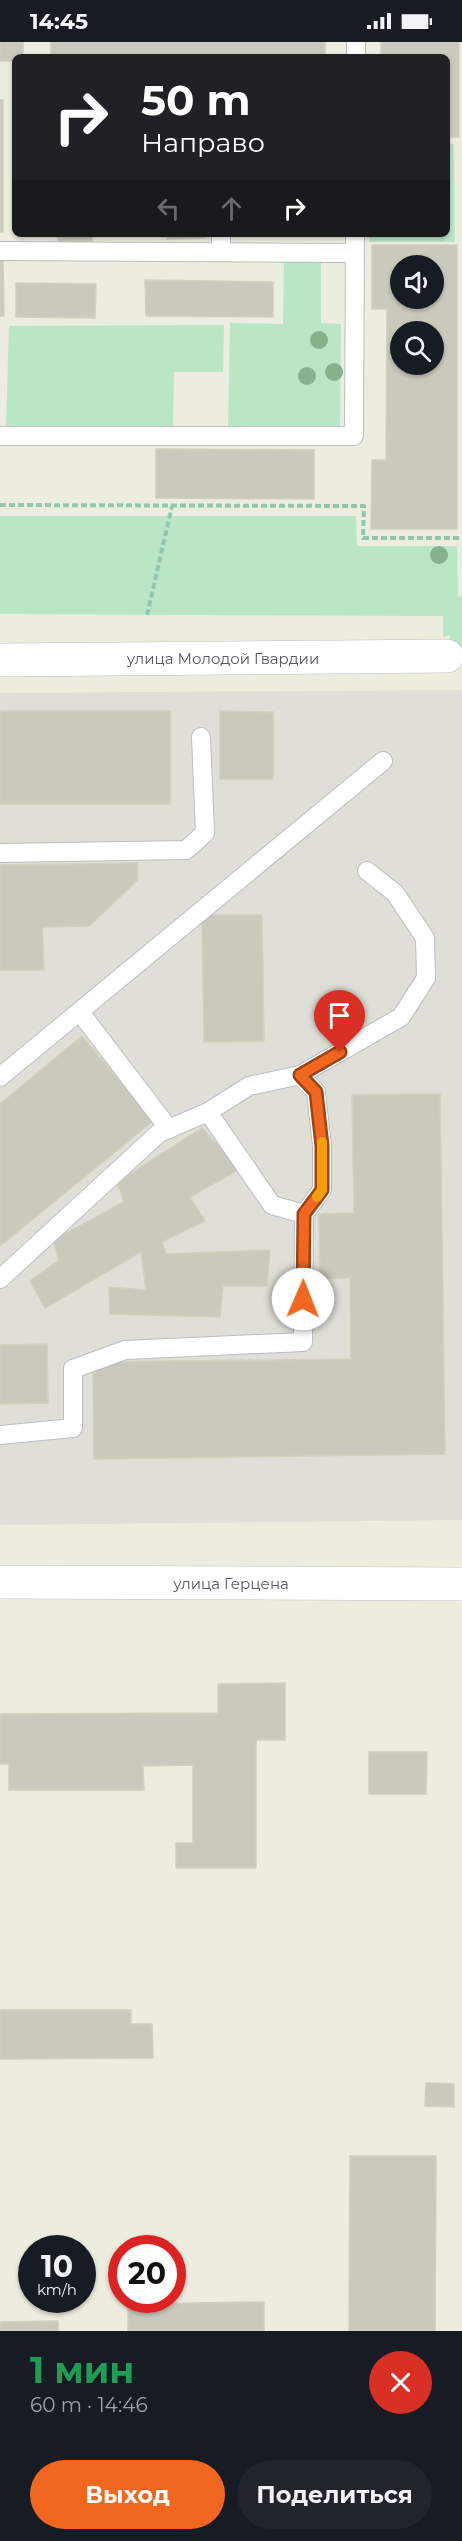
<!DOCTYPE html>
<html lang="ru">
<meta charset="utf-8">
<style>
:root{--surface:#171b24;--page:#20242c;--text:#f1f3f6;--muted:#9ea1a6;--accent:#f2671f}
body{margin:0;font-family:Montserrat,sans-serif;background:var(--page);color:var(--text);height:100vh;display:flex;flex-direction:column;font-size:22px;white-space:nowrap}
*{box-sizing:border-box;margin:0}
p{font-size:20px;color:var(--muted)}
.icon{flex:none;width:33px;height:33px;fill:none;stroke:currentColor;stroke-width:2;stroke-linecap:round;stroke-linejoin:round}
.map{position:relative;height:2289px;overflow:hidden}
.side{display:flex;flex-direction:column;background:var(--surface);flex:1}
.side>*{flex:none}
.banner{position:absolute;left:12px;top:12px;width:438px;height:183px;border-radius:9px;box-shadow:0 2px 4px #0004;background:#202124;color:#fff;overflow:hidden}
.tools{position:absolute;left:390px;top:213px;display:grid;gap:12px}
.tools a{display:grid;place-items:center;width:54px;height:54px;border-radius:50%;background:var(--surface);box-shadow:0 2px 4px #0004;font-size:30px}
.speed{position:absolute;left:18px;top:2193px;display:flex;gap:12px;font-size:30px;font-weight:700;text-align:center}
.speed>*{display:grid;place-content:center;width:78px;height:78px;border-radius:50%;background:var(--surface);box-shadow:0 2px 4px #0004;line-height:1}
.speed small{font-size:15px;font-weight:400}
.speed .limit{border:9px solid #d22;background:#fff;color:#111}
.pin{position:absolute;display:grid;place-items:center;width:51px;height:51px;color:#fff;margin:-62px -26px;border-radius:50% 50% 50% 0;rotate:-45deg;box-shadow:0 0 6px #0007}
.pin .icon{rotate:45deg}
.me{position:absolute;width:66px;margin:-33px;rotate:1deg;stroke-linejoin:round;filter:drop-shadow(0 0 4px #0008)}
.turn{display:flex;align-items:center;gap:21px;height:126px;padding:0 30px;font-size:27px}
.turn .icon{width:78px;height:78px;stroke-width:2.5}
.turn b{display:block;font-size:42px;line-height:51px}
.lanes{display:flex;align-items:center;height:57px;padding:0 30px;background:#0003;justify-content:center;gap:30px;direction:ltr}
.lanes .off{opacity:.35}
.round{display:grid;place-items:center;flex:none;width:63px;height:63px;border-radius:32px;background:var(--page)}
.headline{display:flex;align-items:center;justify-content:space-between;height:102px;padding:0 30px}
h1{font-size:36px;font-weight:700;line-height:45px;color:#1e9e55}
.button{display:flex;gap:12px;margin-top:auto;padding:12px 30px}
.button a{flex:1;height:69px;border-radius:36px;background:var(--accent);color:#fff;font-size:24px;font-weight:700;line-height:69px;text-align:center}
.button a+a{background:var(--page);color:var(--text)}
.status{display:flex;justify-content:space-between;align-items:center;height:42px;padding:0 30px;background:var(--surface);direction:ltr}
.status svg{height:16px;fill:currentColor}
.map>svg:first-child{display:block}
.industrial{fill:#dfdfd7}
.green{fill:#b9e6c5}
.building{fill:#cac9be;stroke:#d1d0bd;stroke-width:1.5;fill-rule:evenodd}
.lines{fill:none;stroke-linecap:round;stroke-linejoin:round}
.lane-casing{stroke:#bcbdc4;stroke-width:20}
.street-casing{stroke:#bcbdc4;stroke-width:34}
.path{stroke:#92c7af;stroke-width:4;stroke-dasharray:6 3;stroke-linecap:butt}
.lane{stroke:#fff;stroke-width:18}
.street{stroke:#fff;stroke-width:33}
.tree{fill:#84b28c}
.route-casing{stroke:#9d4314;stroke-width:15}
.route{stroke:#f2671f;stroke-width:10}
.slow{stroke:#f59e0b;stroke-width:10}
.labels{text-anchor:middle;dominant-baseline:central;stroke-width:6;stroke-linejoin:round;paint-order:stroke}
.street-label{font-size:15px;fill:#585a61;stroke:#fff}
</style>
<div class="status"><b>14:45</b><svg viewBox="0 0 49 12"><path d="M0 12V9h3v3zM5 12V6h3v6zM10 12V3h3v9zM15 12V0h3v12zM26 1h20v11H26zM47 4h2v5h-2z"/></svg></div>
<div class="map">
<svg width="462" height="2289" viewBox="0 0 462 2289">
<rect width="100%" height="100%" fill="#ececdf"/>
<polygon class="industrial" points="462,648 462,1478 0,1483 0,651"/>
<g class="green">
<polygon points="447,102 454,102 455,200 369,200 369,192 447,192"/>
<polygon points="284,220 321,220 321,281 341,282 340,387 228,388 230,281 283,282"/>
<polygon points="224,283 223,330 174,330 173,386 6,386 9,284"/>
<polygon points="0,474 356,474 357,504 457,504 458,555 462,554 462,617 450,610 450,593 443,595 443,574 0,572"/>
</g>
<g class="building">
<polygon points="0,0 23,0 23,15 15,15 15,19 0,19"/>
<rect x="51" y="0" width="274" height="15"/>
<polygon points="381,0 459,0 459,95 447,95 447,15 381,15"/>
<rect x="0" y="58" width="3" height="132"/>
<polygon points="58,192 92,192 92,199 58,200"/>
<polygon points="167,192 204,192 204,196 167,197"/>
<rect x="232" y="192" width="59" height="2"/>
<path d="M372,203H457V487H371L372,418H386L387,267H372ZM400,224H434V256H400ZM400,290H434V322H400Z"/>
<polygon points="3,218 4,274 0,274 0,219"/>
<polygon points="145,238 273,240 273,275 146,274"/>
<polygon points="16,241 96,242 95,276 16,275"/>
<polygon points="156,407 314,408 314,457 156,456"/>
<rect x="0" y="669" width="170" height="93"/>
<polygon points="220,669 273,670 273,737 220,737"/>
<polygon points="137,821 137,839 89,884 42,885 44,928 0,928 0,823"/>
<polygon points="202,873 262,873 264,999 204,1000"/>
<polygon points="82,994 153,1079 0,1204 0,1062"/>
<polygon points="440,1052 445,1412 94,1417 93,1320 351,1317 350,1236 320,1236 319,1172 354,1171 352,1053"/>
<polygon points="202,1086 240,1127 190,1155 205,1179 162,1200 166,1212 270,1208 267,1244 223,1244 220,1275 110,1272 109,1245 146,1248 141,1210 45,1266 30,1239 59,1218 53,1198 124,1160 117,1140"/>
<polygon points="47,1302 48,1361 0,1362 0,1303"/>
<polygon points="285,1641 285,1698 256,1698 256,1826 176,1826 176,1801 193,1801 193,1723 143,1724 144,1748 9,1748 9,1722 0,1722 0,1672 218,1671 218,1642"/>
<polygon points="369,1710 427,1710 426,1752 369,1752"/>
<polygon points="0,1968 131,1968 131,1982 152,1982 153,2016 0,2017"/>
<polygon points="426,2041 454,2042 454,2065 425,2064"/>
<polygon points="350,2114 436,2114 435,2289 349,2289"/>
<polygon points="264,2260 264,2289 128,2289 128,2262"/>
<polygon points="58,2279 58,2289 0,2289 0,2280"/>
</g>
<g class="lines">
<g class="lane-casing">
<g id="lane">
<polyline points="356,15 356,0"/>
<polyline points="221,192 221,210"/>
<polyline points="0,209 355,211"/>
<polyline points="0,394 354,394 355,192"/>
<polyline points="0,811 186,808 205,791 201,695"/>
<polyline points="80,970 169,1087"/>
<polyline points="300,1033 401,975 426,936 425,896 395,851 367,829"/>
<polyline points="0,1035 383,719"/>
<polyline points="0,1237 159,1091 208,1070 249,1044 300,1033 316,1050 322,1104 322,1148 304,1172 272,1163 208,1070"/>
<polyline points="0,1393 73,1386 73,1327 125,1308 303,1300 304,1172"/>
</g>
</g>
<g class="street-casing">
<g id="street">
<polyline points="0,618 447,614"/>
<polyline points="0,1540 462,1542"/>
</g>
</g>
<g class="path">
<polyline points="0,463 364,464 363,496 462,496"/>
<polyline points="147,573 172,464"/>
</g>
<use href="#lane" class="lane"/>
<use href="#street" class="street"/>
</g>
<g class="tree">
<circle cx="319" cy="298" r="9"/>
<circle cx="334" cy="330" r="9"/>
<circle cx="307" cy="334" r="9"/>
<circle cx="439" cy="513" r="9"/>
</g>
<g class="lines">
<g class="route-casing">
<polyline id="route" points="303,1257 304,1172 322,1148 322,1104 316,1050 300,1033 340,1010"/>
</g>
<use href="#route" class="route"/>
<polyline class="slow" points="317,1155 322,1148 322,1100"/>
</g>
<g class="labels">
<g class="street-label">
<text x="223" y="616">улица Молодой Гвардии</text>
<text x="231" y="1541">улица Герцена</text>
</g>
</g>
</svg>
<div class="tools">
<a><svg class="icon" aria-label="sound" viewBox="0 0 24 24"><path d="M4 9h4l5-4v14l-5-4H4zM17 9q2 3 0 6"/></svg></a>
<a><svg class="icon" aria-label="search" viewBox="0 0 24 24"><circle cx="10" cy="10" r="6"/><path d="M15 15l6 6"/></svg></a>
</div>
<div class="speed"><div>10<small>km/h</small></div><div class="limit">20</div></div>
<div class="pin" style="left:340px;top:1010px;background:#d93025"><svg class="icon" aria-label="arrive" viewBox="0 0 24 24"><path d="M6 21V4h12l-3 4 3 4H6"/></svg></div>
<svg class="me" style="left:303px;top:1257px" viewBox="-20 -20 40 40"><circle r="19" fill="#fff"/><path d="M0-13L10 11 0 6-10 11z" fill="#f2671f"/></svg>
<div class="banner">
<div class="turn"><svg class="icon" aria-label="right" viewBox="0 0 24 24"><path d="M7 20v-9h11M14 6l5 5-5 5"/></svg><div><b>50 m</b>Направо</div></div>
<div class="lanes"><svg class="icon off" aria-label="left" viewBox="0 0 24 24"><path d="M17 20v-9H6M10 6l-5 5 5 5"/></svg><svg class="icon off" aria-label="ahead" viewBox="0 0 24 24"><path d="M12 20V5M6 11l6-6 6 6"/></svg><svg class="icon" aria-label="right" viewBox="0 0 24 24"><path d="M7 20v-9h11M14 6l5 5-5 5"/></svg></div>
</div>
</div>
<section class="side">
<div class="headline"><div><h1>1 мин</h1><p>60 m · 14:46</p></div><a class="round" style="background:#d93025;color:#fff"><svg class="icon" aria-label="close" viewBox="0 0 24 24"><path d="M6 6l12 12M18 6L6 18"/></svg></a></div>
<div class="button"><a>Выход</a><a>Поделиться</a></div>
</section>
